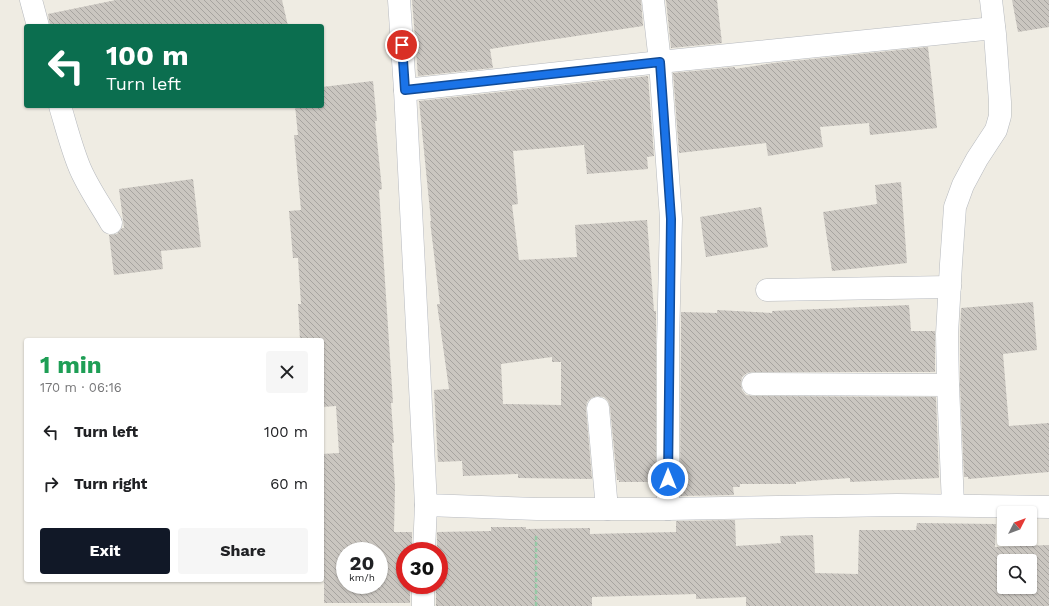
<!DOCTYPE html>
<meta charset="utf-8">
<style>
:root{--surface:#fff;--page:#f6f6f6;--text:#202124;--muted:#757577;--accent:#111827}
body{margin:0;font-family:"Work Sans",sans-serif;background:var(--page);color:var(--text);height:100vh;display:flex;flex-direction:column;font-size:15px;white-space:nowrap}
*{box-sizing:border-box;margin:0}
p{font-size:13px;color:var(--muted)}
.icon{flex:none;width:22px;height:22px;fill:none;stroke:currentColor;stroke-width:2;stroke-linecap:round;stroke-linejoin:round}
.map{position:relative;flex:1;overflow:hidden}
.drawer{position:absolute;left:24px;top:338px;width:300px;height:244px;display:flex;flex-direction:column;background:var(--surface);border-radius:4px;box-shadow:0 1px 3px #0004}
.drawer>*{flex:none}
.hud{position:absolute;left:24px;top:24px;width:300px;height:84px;border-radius:4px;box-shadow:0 1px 3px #0004;background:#0b6e4f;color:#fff;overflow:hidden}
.needle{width:26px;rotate:48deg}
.fabs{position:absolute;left:997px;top:506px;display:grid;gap:8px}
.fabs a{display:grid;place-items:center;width:40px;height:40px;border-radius:4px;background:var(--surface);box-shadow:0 1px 3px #0004;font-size:20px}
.speed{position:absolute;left:336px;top:542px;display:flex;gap:8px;font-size:20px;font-weight:700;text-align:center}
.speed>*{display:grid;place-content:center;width:52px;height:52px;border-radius:50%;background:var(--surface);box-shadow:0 1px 3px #0004;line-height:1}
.speed small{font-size:10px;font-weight:400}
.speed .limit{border:6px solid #d22;background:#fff;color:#111}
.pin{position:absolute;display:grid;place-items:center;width:34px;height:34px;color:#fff;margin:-17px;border:2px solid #fff;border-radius:50%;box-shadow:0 1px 4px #0007}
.me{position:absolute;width:44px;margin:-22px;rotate:0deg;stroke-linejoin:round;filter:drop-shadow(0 0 3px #0008)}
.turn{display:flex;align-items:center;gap:14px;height:84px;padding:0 16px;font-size:18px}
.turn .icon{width:52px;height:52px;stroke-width:2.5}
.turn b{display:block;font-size:28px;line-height:34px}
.round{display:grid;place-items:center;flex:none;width:42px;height:42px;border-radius:4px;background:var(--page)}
.headline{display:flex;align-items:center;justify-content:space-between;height:68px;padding:0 16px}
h1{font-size:24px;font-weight:700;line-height:30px;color:#1e9e55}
.action{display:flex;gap:8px;margin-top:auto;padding:8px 16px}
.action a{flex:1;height:46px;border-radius:4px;background:var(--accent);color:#fff;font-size:16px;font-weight:700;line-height:46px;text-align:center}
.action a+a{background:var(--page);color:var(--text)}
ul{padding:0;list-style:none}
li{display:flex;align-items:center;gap:12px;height:52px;padding:0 16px}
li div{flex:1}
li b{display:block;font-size:15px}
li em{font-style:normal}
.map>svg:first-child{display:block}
.building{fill:url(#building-back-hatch);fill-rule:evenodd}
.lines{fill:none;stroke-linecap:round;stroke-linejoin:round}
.street-casing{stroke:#b6b9be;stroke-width:23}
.secondary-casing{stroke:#b7bac0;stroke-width:23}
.path{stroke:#96c9a6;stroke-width:2.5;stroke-dasharray:4 2;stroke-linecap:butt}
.street{stroke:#fff;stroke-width:22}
.secondary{stroke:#fff;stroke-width:22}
.route-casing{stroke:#114b97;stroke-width:10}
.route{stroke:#1a73e8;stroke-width:7}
</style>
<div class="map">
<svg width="1049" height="606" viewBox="0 0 1049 606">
<defs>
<pattern id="building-back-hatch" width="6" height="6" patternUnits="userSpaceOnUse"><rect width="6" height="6" fill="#cac6c0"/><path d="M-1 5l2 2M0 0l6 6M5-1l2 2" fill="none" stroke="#a7a4a0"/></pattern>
</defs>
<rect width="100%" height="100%" fill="#efece3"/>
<g class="building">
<polygon points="116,0 282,0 288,26 50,26 48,14"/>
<polygon points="412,0 641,0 643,26 490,49 493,68 418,76"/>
<polygon points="666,0 717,0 722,43 671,48"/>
<polygon points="1012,0 1049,0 1049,27 1018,32"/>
<polygon points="928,47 937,128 870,135 869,123 820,127 823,147 768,156 766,143 679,153 673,73 735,67 735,69 774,63"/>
<path d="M648,76L654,156L647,157L648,169L587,174L584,145L513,151L518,204L512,205L519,260L577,257L575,225L647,220L654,311H656V482H619V480H617L610,407L608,401L604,397L597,396L591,398L587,402L586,409L592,479L518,478V474L463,476L462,461L438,462L434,390L449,389L437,304H440L430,221H431L419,101ZM552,357V362H561V405L503,404L501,364Z"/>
<path d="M373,81L377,121H375L382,189L379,190L393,403H391L394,443H392L395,486L394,532H412V551H405V585H410V603H324V557H322V454L339,453L336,406L322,407V340H300L298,304H301L298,258H293L289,211L301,210L294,135H298L295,106H322V87ZM345,551H379V585H345Z"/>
<polygon points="193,179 201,247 161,251 163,269 114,275 109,235 117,234 122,228 124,228 119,189"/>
<polygon points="901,182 907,263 832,271 823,212 877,204 875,185"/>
<polygon points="761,207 768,247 706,257 700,217"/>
<polygon points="1033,302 1037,350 1003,354 1009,426 1049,423 1049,472 968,479 968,477 964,477 960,385 960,334 961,308"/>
<polygon points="909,305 911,331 935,331 935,372 753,372 747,373 742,377 741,384 742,390 746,395 753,396 936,397 939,478 850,482 850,478 796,482 796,484 740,484 740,487 733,487 734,495 680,496 681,312 717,313 717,310 772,313 772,311"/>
<path d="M735,520L736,546L781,543L780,536L813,535L815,573L858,574L859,530H916L917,523L996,524L995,547L1049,545V606H746V597L696,599V594L592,597V606H436V585H439V551H437V532L491,531V527H526V529L590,528V534L676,532V521ZM1004,561H1030V587H1004Z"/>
</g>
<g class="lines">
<g class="street-casing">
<g id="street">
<polyline points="31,0 38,26"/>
<polyline points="653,0 660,62 671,219 668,344 668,509"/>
<polyline points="405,90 660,62 994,28"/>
<path d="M60,106C66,126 71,146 79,166C87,186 100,204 111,223"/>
<polyline points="767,290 950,287"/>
<polyline points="753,384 948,385"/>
<polyline points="598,408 607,509"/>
<polyline points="953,505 948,385 947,334 951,264 955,207 963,185 977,159 996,130 1000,116 1000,102 995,34 991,0"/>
<polyline points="424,551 426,505"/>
<polyline points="423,606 423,585"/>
</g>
</g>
<g class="secondary-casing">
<polyline id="secondary" points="399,0 405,90 426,505 537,509 668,509 897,505 1049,507"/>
</g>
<polyline class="path" points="536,606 536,535"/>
<use href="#street" class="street"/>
<use href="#secondary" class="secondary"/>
</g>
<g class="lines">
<g class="route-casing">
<polyline id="route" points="402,45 405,90 660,62 671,219 668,479"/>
</g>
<use href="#route" class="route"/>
</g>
</svg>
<div class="fabs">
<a><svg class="needle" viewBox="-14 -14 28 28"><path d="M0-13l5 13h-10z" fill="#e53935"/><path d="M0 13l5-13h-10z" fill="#757577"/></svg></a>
<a><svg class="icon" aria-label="search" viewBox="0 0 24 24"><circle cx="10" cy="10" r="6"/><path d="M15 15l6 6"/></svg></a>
</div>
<div class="speed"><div>20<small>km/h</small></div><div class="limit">30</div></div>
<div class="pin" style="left:402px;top:45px;background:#d93025"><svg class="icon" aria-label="arrive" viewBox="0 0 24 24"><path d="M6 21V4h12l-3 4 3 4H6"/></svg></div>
<svg class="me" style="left:668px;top:479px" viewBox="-20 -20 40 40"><circle r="17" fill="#1a73e8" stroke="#fff" stroke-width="3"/><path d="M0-11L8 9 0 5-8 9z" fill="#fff"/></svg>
<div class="hud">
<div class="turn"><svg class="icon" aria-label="left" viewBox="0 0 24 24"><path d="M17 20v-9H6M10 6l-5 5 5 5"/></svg><div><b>100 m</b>Turn left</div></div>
</div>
<section class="drawer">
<div class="headline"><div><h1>1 min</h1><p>170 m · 06:16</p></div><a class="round"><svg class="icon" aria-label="close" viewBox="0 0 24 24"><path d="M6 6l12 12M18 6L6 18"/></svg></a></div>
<ul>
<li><svg class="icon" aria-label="left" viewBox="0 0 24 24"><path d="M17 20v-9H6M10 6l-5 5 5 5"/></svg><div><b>Turn left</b></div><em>100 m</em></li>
<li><svg class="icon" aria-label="right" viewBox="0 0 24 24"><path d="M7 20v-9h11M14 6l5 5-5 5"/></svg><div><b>Turn right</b></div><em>60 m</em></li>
</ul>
<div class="action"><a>Exit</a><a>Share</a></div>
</section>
</div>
